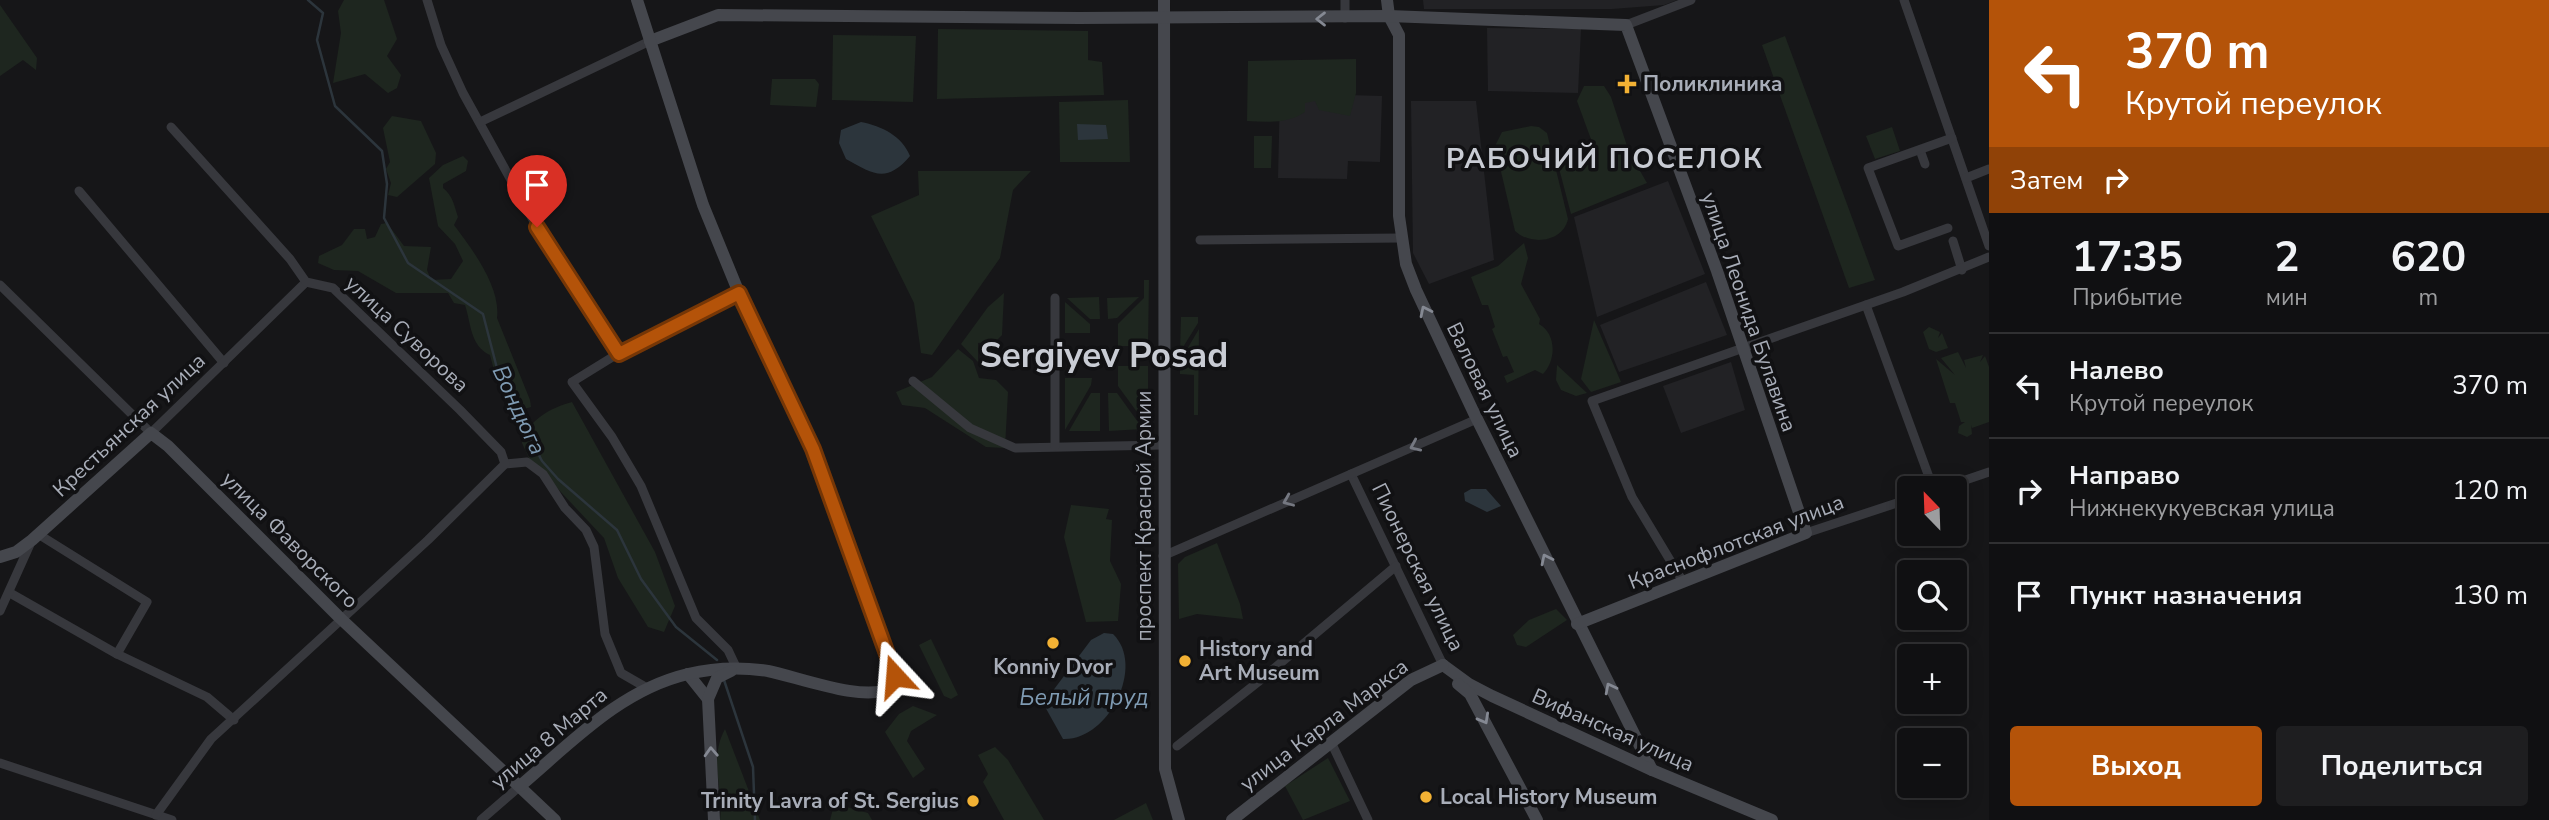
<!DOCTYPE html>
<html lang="ru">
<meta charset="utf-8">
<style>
:root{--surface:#101012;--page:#1e1e20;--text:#f1f3f6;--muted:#9c9d9f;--line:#303032;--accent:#b45309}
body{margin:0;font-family:"Nunito Sans",sans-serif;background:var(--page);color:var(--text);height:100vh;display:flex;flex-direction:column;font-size:26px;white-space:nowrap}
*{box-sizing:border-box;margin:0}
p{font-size:23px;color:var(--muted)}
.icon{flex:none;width:38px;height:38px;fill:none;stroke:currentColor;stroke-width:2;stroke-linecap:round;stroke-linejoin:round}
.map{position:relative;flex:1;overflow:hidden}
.side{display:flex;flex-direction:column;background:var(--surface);width:560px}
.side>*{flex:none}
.top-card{background:#b45309;color:#fff;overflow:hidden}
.needle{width:46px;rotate:337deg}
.buttons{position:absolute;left:1897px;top:476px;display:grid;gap:14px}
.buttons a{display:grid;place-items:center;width:70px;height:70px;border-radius:7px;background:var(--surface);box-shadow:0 4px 18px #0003,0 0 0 2px var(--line);font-size:35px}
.pin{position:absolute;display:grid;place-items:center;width:60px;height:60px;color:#fff;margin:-72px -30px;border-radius:50% 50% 50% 0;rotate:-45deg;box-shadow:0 0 7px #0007}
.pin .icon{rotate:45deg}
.me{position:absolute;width:77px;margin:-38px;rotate:341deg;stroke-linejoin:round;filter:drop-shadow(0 0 5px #0008)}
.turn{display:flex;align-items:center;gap:24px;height:147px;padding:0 21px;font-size:32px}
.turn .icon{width:91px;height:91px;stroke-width:2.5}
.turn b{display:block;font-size:49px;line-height:60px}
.then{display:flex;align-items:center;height:66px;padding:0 21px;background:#0003;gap:14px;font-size:26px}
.eta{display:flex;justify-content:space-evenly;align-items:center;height:119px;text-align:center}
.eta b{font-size:42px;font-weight:700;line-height:49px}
.action{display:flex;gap:14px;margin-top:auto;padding:14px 21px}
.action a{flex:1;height:80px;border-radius:7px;background:var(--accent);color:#fff;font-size:28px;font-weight:700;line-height:80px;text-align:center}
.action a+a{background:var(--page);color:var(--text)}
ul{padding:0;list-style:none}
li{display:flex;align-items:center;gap:21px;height:105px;padding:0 21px;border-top:2px solid var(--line)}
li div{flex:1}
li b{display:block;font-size:26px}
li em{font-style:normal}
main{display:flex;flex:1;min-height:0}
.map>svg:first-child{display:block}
.built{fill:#222225}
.green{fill:#1e261f}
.water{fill:#2c353c}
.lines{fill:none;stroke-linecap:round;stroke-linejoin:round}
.stream{stroke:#2c353c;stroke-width:2.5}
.street{stroke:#37383d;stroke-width:9}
.secondary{stroke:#45474d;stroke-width:12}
.oneway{stroke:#858993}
.oneway2{stroke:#757881}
.route-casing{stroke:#753606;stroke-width:18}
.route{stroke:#b45309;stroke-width:12}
.poi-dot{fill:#f2b134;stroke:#111113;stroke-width:2.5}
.labels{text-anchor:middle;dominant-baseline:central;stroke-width:7;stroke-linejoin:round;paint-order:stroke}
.poi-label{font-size:21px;font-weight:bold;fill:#a8adb8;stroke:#111113;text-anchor:start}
.street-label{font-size:21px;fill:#a8adb8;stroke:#111113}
.water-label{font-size:23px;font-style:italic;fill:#7f9bb3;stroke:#111113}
.district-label{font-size:28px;font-weight:bold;letter-spacing:2px;fill:#c9ccd4;stroke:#111113}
.town-label{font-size:35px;font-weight:bold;fill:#c9ccd4;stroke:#111113}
</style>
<main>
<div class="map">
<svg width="1989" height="820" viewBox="0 0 1989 820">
<rect width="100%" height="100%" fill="#161618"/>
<g class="built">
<polygon points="1423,0 1677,0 1664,5 1612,9 1424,9"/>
<polygon points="1487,28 1581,29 1578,93 1488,91"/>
<polygon points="1280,93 1382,96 1380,162 1348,161 1347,179 1278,178"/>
<polygon points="1411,101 1476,101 1494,260 1429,284 1413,253"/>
<polygon points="1668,181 1705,274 1597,317 1574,217"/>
<polygon points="1706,282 1727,335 1619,372 1600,325"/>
<polygon points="1731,362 1745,410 1681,433 1663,386"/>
</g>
<g class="green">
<polygon points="344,0 384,0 397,39 387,56 401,75 397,88 388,93 365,74 333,83 341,33 338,11"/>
<polygon points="0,5 37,58 36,70 23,60 0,76"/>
<polygon points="938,29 1088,31 1088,60 1102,62 1104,95 937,99"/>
<polygon points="833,35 916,36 913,102 832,100"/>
<polygon points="1785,36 1875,280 1849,288 1762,45"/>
<path d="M1356,59V93L1350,116L1319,110L1315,101L1305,103V112C1287,124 1268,122 1247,121L1248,61Z"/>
<polygon points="772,79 815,79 819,84 816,107 770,105"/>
<polygon points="1584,86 1604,86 1611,97 1629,152 1647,183 1571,214 1555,153 1592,142 1577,101"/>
<polygon points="1128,100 1130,162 1060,162 1059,102"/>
<polygon points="392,116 421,121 436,153 435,164 397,197 388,195 391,183 386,169 390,162 383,128"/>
<path d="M1531,126L1539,127L1547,133L1568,219C1563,242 1531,246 1515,231L1495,146L1502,132Z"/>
<polygon points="1892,127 1900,151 1875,159 1866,136"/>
<polygon points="1254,136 1272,136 1271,168 1254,168"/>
<path d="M463,156L468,161L466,171L443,184V188C453,196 454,205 458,217L454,225C472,249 501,287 497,318L530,400L531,407L521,410L499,389L490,355C470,346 471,323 465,305L454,303L448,293H396L358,271L334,270L318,263L319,256L342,245L354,229H365L367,239L375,237L381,224L387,223L404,246L431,247L427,270L431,280L451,279L463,261L455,244L438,226L429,178L443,165Z"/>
<polygon points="918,171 1031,171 1013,190 1000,258 932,355 921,353 914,303 871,216 919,195"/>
<path d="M1524,243L1528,258L1521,284L1540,319L1539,324C1557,334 1556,361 1543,374L1535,370L1507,383L1504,376L1514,372L1507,356L1503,357L1492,329L1495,327L1488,305H1482L1471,277L1498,266Z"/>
<polygon points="1144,280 1149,280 1148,346 1118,346 1118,324 1144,298"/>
<polygon points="1004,293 1002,335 995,342 978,343 978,362 961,344 988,307"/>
<polygon points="1099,297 1100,319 1090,319 1067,298"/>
<polygon points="1139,297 1117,318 1108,319 1107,298"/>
<polygon points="1065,302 1090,324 1090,333 1065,333"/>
<polygon points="1181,317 1198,317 1198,323 1180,352"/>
<polygon points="1594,320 1621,382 1591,392 1581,379"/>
<polygon points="1929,327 1940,332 1938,338 1942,333 1948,348 1936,352 1929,349 1923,332"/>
<polygon points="1199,329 1198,415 1194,415 1194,375 1180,374 1180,361"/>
<polygon points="958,349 973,361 979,378 996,380 1008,392 1005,448 986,447 925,408 902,405 896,392 932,377"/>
<polygon points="1958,352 1966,368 1964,360 1983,355 1980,362 1985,356 1989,367 1989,422 1972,428 1971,425 1972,434 1967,437 1958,433 1959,426 1965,422 1961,422 1955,403 1950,403 1936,359 1955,375 1941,358"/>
<polygon points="1557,365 1587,393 1576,396 1561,390 1556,380"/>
<polygon points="1118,366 1148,366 1148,427 1118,386"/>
<polygon points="1065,378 1092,378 1091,385 1065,430"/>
<polygon points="1091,393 1100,393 1100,431 1069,431"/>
<polygon points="1108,393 1117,393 1143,429 1109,431"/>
<path d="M572,402L655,552L675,606L664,632L648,627L618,578L604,538L529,458L522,443C528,420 550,408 572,402Z"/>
<polygon points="1071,505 1109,509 1106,519 1112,520 1110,561 1121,584 1118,621 1086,622 1064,537"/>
<polygon points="1217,543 1240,604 1243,619 1197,614 1179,619 1178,564 1185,557"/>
<polygon points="1556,609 1567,620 1526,647 1517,645 1513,635 1529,620"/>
<polygon points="931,639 958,695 951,699 944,696 919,645"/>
<polygon points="913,706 937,715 911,731 907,741 925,769 913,778 885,732 899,714"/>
<path d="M725,729L760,820H720C724,787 708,761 725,729Z"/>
<polygon points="995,747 1008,760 1044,820 1004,820 983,782 988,774 978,755"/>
<polygon points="1328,758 1350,801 1303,820 1285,786"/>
<polygon points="1146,803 1153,820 1114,820"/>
<polygon points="847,807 868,813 872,820 830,820 833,809"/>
</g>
<g class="water">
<path d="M861,122C882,126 902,136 910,156C887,183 874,175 846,159L839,143L841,130Z"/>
<polygon points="1077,124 1106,125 1108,139 1078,140"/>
<polygon points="1471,489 1486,489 1501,506 1487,512 1465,501 1464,493"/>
<path d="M1104,633L1113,634C1146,666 1108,741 1063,739L1044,705L1046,700L1091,640Z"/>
</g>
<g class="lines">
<g class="stream">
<polyline points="308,0 323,13 317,40 335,106 382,151 387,184 384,218 408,263 483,314 500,380 542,461 558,479 617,530 641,579 676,627 717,660"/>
<polyline points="724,680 753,767 755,820"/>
</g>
<g class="street">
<polyline points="427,0 441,45 463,93 537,227 619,353"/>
<polyline points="1345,0 1345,18"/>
<polyline points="1904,0 1989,246"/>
<polyline points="1626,25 1691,0"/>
<polyline points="480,122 650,41"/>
<polyline points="1920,150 1925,164"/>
<polyline points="1966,178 1989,169"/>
<polyline points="79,191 224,363"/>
<polyline points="1948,228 1898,246 1868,168 1952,138"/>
<polyline points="1200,240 1401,238"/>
<polyline points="1953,241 1962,270"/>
<polyline points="0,285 151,433 306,282"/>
<polyline points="1866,305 1933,488"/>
<polyline points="913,381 970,428 1015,448 1163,445"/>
<polyline points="1055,446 1055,298"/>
<polyline points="505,464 527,462 543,474 565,508 586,530 594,547 605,634 621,673 647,688"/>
<polyline points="1351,474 1443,665"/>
<polyline points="1942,488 1989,472"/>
<polyline points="1806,533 1909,499"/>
<polyline points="38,534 147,602 117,654"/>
<polyline points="1163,556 1477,419"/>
<polyline points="1682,580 1632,497 1592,401 1903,292 1989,257"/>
<polyline points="10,593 117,654 207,697 234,720"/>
<polyline points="0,611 32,540"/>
<polyline points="737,669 728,650 696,618 641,486 612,437 572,382 619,353 739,293"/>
<polyline points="1331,742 1368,820"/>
<polyline points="1177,746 1258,682 1396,566"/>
<polyline points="0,763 172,820"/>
<polyline points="156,815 211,739 428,540 505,464 501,452 460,410 333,288 306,282 290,259 171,127"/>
<polyline points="481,820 520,786"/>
</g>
<g class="secondary">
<polyline points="1164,0 1165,769 1179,820"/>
<polyline points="1387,0 1389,16 1399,35 1399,216 1406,264 1416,290 1473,411 1652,770"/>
<polyline points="650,41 718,15 1079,18 1389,16 1626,25 1717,271 1806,533 1577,624"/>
<polyline points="0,557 16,552 32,540 151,433 168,446 340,618 555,820"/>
<polyline points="1443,665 1469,684 1492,696 1652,770 1772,820"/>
<polyline points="688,674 708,699"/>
<polyline points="1458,684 1470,694 1537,820"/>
<path d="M520,786C571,743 620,690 688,674C713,668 742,667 768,671C798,677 867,704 892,687L895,676L813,449L739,293L703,205L637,0"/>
<polyline points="714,820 708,699 717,678 731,671"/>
<polyline points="1232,820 1411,680 1443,665"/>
</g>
</g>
<defs><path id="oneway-chevron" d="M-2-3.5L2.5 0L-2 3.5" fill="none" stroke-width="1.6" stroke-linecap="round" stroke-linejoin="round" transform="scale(1.75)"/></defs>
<g class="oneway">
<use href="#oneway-chevron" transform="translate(1321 19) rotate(-180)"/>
<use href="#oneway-chevron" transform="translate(1425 311) rotate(-116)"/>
<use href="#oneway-chevron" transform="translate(1546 559) rotate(-116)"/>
<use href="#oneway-chevron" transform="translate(1610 688) rotate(-117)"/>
<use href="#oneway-chevron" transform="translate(1484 719) rotate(61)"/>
<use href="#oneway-chevron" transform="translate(711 752) rotate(-93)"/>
</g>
<g class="oneway2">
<use href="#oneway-chevron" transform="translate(1415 446) rotate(156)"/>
<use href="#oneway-chevron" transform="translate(1288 501) rotate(157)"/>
</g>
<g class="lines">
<g class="route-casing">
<polyline id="route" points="537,227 619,354 739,293 813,449 895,676"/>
</g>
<use href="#route" class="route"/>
</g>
<g class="poi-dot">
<path d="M1623.5 73.5h7v7h7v7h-7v7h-7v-7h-7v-7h7z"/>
<circle cx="1053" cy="643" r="7"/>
<circle cx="1185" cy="661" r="7"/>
<circle cx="1426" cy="797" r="7"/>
<circle cx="973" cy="801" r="7"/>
</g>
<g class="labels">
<g class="poi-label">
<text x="1643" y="84">Поликлиника</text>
<text x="1199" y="649">History and<tspan x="1199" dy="24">Art Museum</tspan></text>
<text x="1053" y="667" text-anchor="middle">Konniy Dvor</text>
<text x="1440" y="797">Local History Museum</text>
<text x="959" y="801" text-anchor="end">Trinity Lavra of St. Sergius</text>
</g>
<g class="street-label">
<text transform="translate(1749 312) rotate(71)">улица Леонида Булавина</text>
<text transform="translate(407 334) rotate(43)">улица Суворова</text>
<text transform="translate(1485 390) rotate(64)">Валовая улица</text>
<text transform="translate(129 425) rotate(-43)">Крестьянская улица</text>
<text transform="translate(1144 516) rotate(-90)">проспект Красной Армии</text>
<text transform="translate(290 540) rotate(45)">улица Фаворского</text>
<text transform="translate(1736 542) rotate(-21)">Краснофлотская улица</text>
<text transform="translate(1418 567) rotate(64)">Пионерская улица</text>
<text transform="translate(1324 725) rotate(-37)">улица Карла Маркса</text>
<text transform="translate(1613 730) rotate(24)">Вифанская улица</text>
<text transform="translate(549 738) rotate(-40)">улица 8 Марта</text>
</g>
<g class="water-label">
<text transform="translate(519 410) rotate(65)">Вондюга</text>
<text x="1084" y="697">Белый пруд</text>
</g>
<g class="district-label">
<text x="1605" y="159">РАБОЧИЙ ПОСЕЛОК</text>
</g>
<g class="town-label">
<text x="1104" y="355">Sergiyev Posad</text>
</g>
</g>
</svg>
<div class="buttons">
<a><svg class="needle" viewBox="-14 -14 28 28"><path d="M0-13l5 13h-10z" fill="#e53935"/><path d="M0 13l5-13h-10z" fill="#9c9d9f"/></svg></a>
<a><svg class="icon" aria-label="search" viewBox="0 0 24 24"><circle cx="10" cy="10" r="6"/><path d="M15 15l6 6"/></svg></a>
<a>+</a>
<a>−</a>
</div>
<div class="pin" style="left:537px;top:227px;background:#d93025"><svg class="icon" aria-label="arrive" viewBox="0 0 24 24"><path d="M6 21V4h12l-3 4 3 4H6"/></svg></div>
<svg class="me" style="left:895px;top:676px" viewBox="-20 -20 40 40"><path d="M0-17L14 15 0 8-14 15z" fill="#b45309" stroke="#fff" stroke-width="4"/></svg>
</div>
<section class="side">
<div class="top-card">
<div class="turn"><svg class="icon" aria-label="left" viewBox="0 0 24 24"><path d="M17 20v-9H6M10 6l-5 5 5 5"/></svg><div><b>370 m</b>Крутой переулок</div></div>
<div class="then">Затем<svg class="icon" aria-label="right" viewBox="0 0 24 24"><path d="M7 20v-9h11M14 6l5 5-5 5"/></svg></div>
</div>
<div class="eta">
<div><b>17:35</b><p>Прибытие</p></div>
<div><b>2</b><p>мин</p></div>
<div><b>620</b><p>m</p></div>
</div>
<ul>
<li><svg class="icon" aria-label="left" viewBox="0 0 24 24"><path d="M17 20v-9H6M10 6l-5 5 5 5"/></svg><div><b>Налево</b><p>Крутой переулок</p></div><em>370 m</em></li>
<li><svg class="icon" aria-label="right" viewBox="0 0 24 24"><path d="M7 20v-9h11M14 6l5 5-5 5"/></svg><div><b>Направо</b><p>Нижнекукуевская улица</p></div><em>120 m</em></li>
<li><svg class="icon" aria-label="arrive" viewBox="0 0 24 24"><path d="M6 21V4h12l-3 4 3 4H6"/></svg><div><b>Пункт назначения</b></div><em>130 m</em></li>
</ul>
<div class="action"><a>Выход</a><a>Поделиться</a></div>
</section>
</main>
